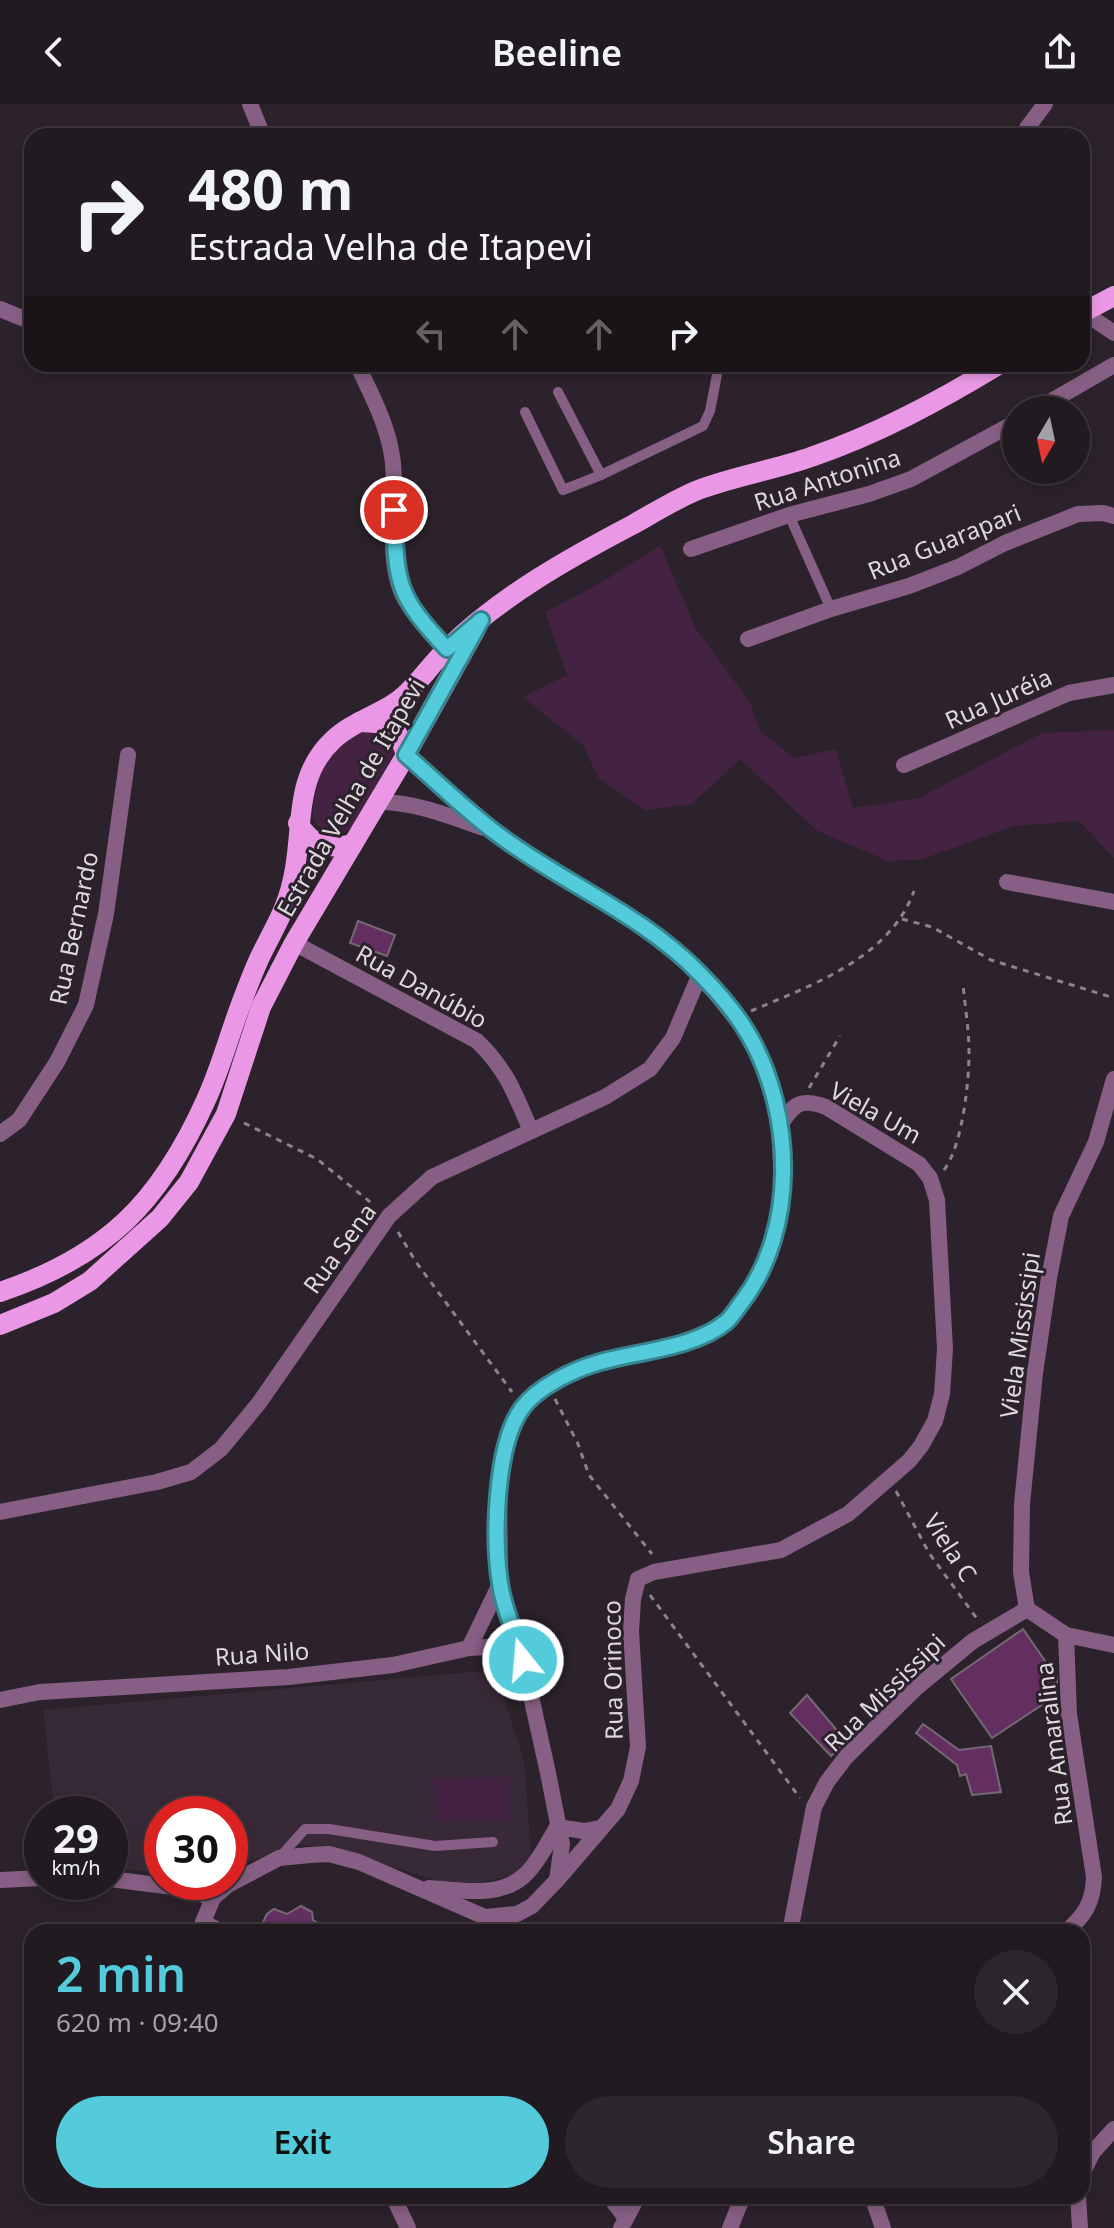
<!DOCTYPE html>
<meta charset="utf-8">
<style>
:root{--surface:#211a20;--page:#2d272d;--text:#f1f3f6;--muted:#a2a1a5;--line:#3e383e;--accent:#53cbda}
body{margin:0;font-family:"Noto Sans",sans-serif;background:var(--page);color:var(--text);height:100vh;display:flex;flex-direction:column;font-size:30px;white-space:nowrap}
*{box-sizing:border-box;margin:0}
p{font-size:26px;color:var(--muted)}
.icon{flex:none;width:44px;height:44px;fill:none;stroke:currentColor;stroke-width:2;stroke-linecap:round;stroke-linejoin:round}
.map{position:relative;flex:1;overflow:hidden}
.side{position:absolute;left:24px;top:1820px;width:1066px;height:280px;display:flex;flex-direction:column;background:var(--surface);border-radius:24px;box-shadow:0 4px 12px #0003,0 0 0 2px var(--line)}
.side>*{flex:none}
.guide{position:absolute;left:24px;top:24px;width:1066px;height:244px;border-radius:24px;box-shadow:0 4px 12px #0003,0 0 0 2px var(--line);background:#211a20;color:var(--text);overflow:hidden}
.needle{width:52px;rotate:189deg}
.fabs{position:absolute;left:1002px;top:292px;display:grid;gap:16px}
.fabs a{display:grid;place-items:center;width:88px;height:88px;border-radius:50%;background:var(--surface);box-shadow:0 4px 12px #0003,0 0 0 2px var(--line);font-size:40px}
.speed{position:absolute;left:24px;top:1692px;display:flex;gap:16px;font-size:40px;font-weight:700;text-align:center}
.speed>*{display:grid;place-content:center;width:104px;height:104px;border-radius:50%;background:var(--surface);box-shadow:0 4px 12px #0003,0 0 0 2px var(--line);line-height:1}
.speed small{font-size:20px;font-weight:400}
.speed .limit{border:12px solid #d22;background:#fff;color:#111}
.pin{position:absolute;display:grid;place-items:center;width:68px;height:68px;color:#fff;margin:-34px;border:4px solid #fff;border-radius:50%;box-shadow:0 2px 8px #0007}
.me{position:absolute;width:88px;margin:-44px;rotate:343deg;stroke-linejoin:round;filter:drop-shadow(0 0 6px #0008)}
.turn{display:flex;align-items:center;gap:28px;height:168px;padding:0 32px;font-size:36px}
.turn .icon{width:104px;height:104px;stroke-width:2.5}
.turn b{display:block;font-size:56px;line-height:68px}
.lanes{display:flex;align-items:center;height:76px;padding:0 32px;background:#0003;justify-content:center;gap:40px;direction:ltr}
.lanes .off{opacity:.35}
.round{display:grid;place-items:center;flex:none;width:84px;height:84px;border-radius:42px;background:var(--page)}
.headline{display:flex;align-items:center;justify-content:space-between;height:136px;padding:0 32px}
h1{font-size:48px;font-weight:600;line-height:60px;color:var(--accent)}
.button{display:flex;gap:16px;margin-top:auto;padding:16px 32px}
.button a{flex:1;height:92px;border-radius:48px;background:var(--accent);color:#111;font-size:32px;font-weight:600;line-height:92px;text-align:center}
.button a+a{background:var(--page);color:var(--text)}
header{display:flex;justify-content:space-between;align-items:center;height:104px;padding:0 32px;background:var(--surface);font-size:36px;font-weight:600}
.map>svg:first-child{display:block}
.built{fill:#382936}
.green{fill:#442242}
.building{fill:#632e60;stroke:#756974;stroke-width:2}
.lines{fill:none;stroke-linecap:round;stroke-linejoin:round}
.path{stroke:#8c838b;stroke-width:3;stroke-dasharray:6 6;stroke-linecap:butt}
.service{stroke:#875f84;stroke-width:10}
.minor{stroke:#875f84;stroke-width:16}
.tertiary{stroke:#875f84;stroke-width:16}
.primary{stroke:#ea98e5;stroke-width:20}
.route-casing{stroke:#36848e;stroke-width:20}
.route{stroke:#53cbda;stroke-width:14}
.labels{text-anchor:middle;dominant-baseline:central;stroke-width:6;stroke-linejoin:round;paint-order:stroke}
.street-label{font-size:24px;fill:#dfd8de;stroke:#2c222b}
</style>
<header><svg class="icon" aria-label="back" viewBox="0 0 24 24"><path d="M15 5l-7 7 7 7"/></svg>Beeline<svg class="icon" aria-label="share" viewBox="0 0 24 24"><path d="M12 15V3M7 8l5-5 5 5M5 13v7h14v-7"/></svg></header>
<div class="map">
<svg width="1114" height="2124" viewBox="0 0 1114 2124">
<rect width="100%" height="100%" fill="#2c222b"/>
<polygon class="built" points="483,1567 497,1573 524,1655 531,1749 526,1762 513,1771 477,1779 440,1777 343,1748 302,1740 230,1764 230,1710 162,1710 162,1769 110,1764 110,1710 55,1710 43,1606"/>
<g class="green">
<polygon points="660,441 696,525 750,598 760,627 794,654 836,645 853,704 919,694 1042,629 1114,626 1114,754 1079,717 1014,722 920,756 888,757 816,726 740,655 692,700 645,706 598,674 584,642 523,593 567,571 545,508 599,480"/>
<path d="M365,624L391,631L396,645L353,723L338,731L320,724L313,716C312,670 327,648 365,624Z"/>
<polygon points="510,1673 510,1717 435,1717 434,1674"/>
</g>
<g class="building">
<polygon points="358,817 395,831 387,852 350,839"/>
<polygon points="1023,1525 1057,1574 1057,1591 992,1634 951,1575"/>
<polygon points="807,1591 846,1637 831,1652 790,1609"/>
<polygon points="923,1620 959,1646 991,1642 1001,1688 972,1691 966,1670 960,1672 957,1661 916,1629"/>
<polygon points="301,1802 312,1808 313,1816 333,1828 258,1828 267,1810 274,1805 287,1810"/>
</g>
<g class="lines">
<g class="path">
<polyline points="902,815 932,823 991,856 1114,894"/>
<path d="M751,907C812,881 890,854 914,787"/>
<polyline points="809,984 840,932"/>
<polyline points="244,1019 317,1055 375,1102"/>
<path d="M944,1066C962,1042 969,980 969,949C969,926 965,902 963,880"/>
<polyline points="398,1128 416,1158 512,1288"/>
<polyline points="555,1295 578,1340 589,1371 652,1450"/>
<polyline points="896,1387 929,1449 978,1516"/>
<polyline points="650,1491 800,1694"/>
</g>
<g class="service">
<polyline points="558,288 601,371"/>
<polyline points="525,308 563,386 601,371 703,322 710,307 719,260"/>
<polyline points="789,411 831,505"/>
<polyline points="279,1754 305,1725 329,1725 435,1742 493,1738"/>
</g>
<g class="minor">
<polyline points="250,0 263,32"/>
<polyline points="1027,24 1045,0"/>
<polyline points="0,205 32,218"/>
<path d="M357,260C371,290 387,319 392,352C399,394 385,447 401,487C410,509 430,527 447,545"/>
<polyline points="1036,306 1114,261"/>
<polyline points="691,445 789,411 869,390 911,375 1016,318"/>
<polyline points="748,535 831,505 909,482 958,463 1005,439 1078,410 1103,409 1114,412"/>
<polyline points="406,651 496,729 666,838 700,870 750,932 774,992 779,1023 782,1077 779,1117 766,1158 749,1188 727,1218 694,1235 647,1248 596,1259 559,1274 523,1302 508,1333 499,1376 500,1480 523,1556 548,1669 562,1740 557,1776"/>
<polyline points="904,661 1069,589 1114,581"/>
<path d="M378,698C416,698 448,712 484,724"/>
<polyline points="1007,778 1114,798"/>
<path d="M294,839L477,937C507,966 515,990 531,1027"/>
<polyline points="0,1030 19,1016 57,958 86,901 106,810 128,651"/>
<polyline points="0,1408 157,1378 191,1368 221,1345 259,1299 389,1112 432,1073 605,993 650,965 673,934 700,870"/>
<polyline points="1027,1505 1021,1468 1022,1400 1035,1269 1049,1174 1061,1112 1096,1038 1114,975"/>
<polyline points="1027,1505 1066,1531 1114,1541"/>
<path d="M1066,1531L1069,1610L1094,1773C1093,1799 1085,1811 1066,1828"/>
<polyline points="469,1544 500,1480"/>
<polyline points="0,1596 40,1588 289,1573 393,1561 469,1544 488,1543 504,1546 523,1556"/>
<polyline points="557,1723 584,1727 600,1724"/>
<polyline points="110,1775 181,1784 213,1794"/>
<polyline points="0,1776 42,1774"/>
<path d="M429,1784C460,1786 501,1795 526,1770C539,1757 548,1738 557,1723"/>
<polyline points="203,1818 222,1828"/>
<path d="M203,1828V1818L213,1794L228,1781L279,1754L310,1751L329,1750L359,1758L485,1813L517,1810L532,1802L557,1776L618,1705L631,1677L638,1643L631,1527L633,1495L638,1475L654,1468L781,1446L848,1410L909,1357L921,1342L935,1317L942,1290L945,1245L937,1096L930,1074L919,1060L826,1003C799,993 793,1001 779,1023"/>
<polyline points="790,1828 814,1703 827,1678 846,1653 916,1584 973,1537 1027,1505"/>
<polyline points="1082,2070 1093,2048 1114,2025"/>
<polyline points="393,2092 408,2124"/>
<polyline points="609,2092 626,2114"/>
<polyline points="872,2092 883,2124"/>
<polyline points="1078,2092 1080,2124"/>
<polyline points="621,2124 638,2092"/>
<polyline points="730,2124 743,2092"/>
</g>
<polyline class="tertiary" points="1083,208 1114,229"/>
<g class="primary">
<polyline points="1082,209 1114,192"/>
<path d="M359,618C390,619 397,620 406,651"/>
<path d="M298,719C312,742 327,746 353,740"/>
<path d="M0,1188C107,1152 160,1098 206,996C220,966 229,932 241,900C247,884 253,868 260,853C272,828 286,806 292,779C305,730 291,675 333,636C355,615 387,609 407,589C421,576 432,559 446,546C499,493 569,454 634,420C655,408 676,395 698,386C735,372 774,366 811,353C878,330 939,297 1000,260"/>
<polyline points="0,1221 54,1199 90,1177 160,1114 189,1078 226,1010 261,903 294,839 406,651 475,527"/>
</g>
</g>
<g class="lines">
<g class="route-casing">
<path id="route" d="M394,406C396,479 396,491 447,545L481,516L406,651C436,677 464,705 496,729C562,779 641,809 700,870C718,888 737,910 750,933C794,1011 797,1126 742,1198C737,1204 732,1213 726,1218C693,1245 637,1247 597,1259C573,1266 538,1283 523,1303C495,1339 493,1435 500,1479C503,1504 516,1531 523,1556"/>
</g>
<use href="#route" class="route"/>
</g>
<g class="labels">
<g class="street-label">
<text transform="translate(827 375) rotate(-18)">Rua Antonina</text>
<text transform="translate(944 437) rotate(-22)">Rua Guarapari</text>
<text transform="translate(998 594) rotate(-24)">Rua Juréia</text>
<text transform="translate(350 693) rotate(-60)">Estrada Velha de Itapevi</text>
<text transform="translate(73 824) rotate(-78)">Rua Bernardo</text>
<text transform="translate(422 882) rotate(29)">Rua Danúbio</text>
<text transform="translate(876 1008) rotate(29)">Viela Um</text>
<text transform="translate(339 1144) rotate(-54)">Rua Sena</text>
<text transform="translate(1019 1231) rotate(-82)">Viela Mississipi</text>
<text transform="translate(951 1443) rotate(57)">Viela C</text>
<text transform="translate(262 1549) rotate(-4)">Rua Nilo</text>
<text transform="translate(612 1566) rotate(-91)">Rua Orinoco</text>
<text transform="translate(884 1588) rotate(-44)">Rua Mississipi</text>
<text transform="translate(1053 1640) rotate(-97)">Rua Amaralina</text>
</g>
</g>
</svg>
<div class="fabs">
<a><svg class="needle" viewBox="-14 -14 28 28"><path d="M0-13l5 13h-10z" fill="#e53935"/><path d="M0 13l5-13h-10z" fill="#a2a1a5"/></svg></a>
</div>
<div class="speed"><div>29<small>km/h</small></div><div class="limit">30</div></div>
<div class="pin" style="left:394px;top:406px;background:#d93025"><svg class="icon" aria-label="arrive" viewBox="0 0 24 24"><path d="M6 21V4h12l-3 4 3 4H6"/></svg></div>
<svg class="me" style="left:523px;top:1556px" viewBox="-20 -20 40 40"><circle r="17" fill="#53cbda" stroke="#fff" stroke-width="3"/><path d="M0-11L8 9 0 5-8 9z" fill="#fff"/></svg>
<div class="guide">
<div class="turn"><svg class="icon" aria-label="right" viewBox="0 0 24 24"><path d="M7 20v-9h11M14 6l5 5-5 5"/></svg><div><b>480 m</b>Estrada Velha de Itapevi</div></div>
<div class="lanes"><svg class="icon off" aria-label="left" viewBox="0 0 24 24"><path d="M17 20v-9H6M10 6l-5 5 5 5"/></svg><svg class="icon off" aria-label="ahead" viewBox="0 0 24 24"><path d="M12 20V5M6 11l6-6 6 6"/></svg><svg class="icon off" aria-label="ahead" viewBox="0 0 24 24"><path d="M12 20V5M6 11l6-6 6 6"/></svg><svg class="icon" aria-label="right" viewBox="0 0 24 24"><path d="M7 20v-9h11M14 6l5 5-5 5"/></svg></div>
</div>
<section class="side">
<div class="headline"><div><h1>2 min</h1><p>620 m · 09:40</p></div><a class="round"><svg class="icon" aria-label="close" viewBox="0 0 24 24"><path d="M6 6l12 12M18 6L6 18"/></svg></a></div>
<div class="button"><a>Exit</a><a>Share</a></div>
</section>
</div>
